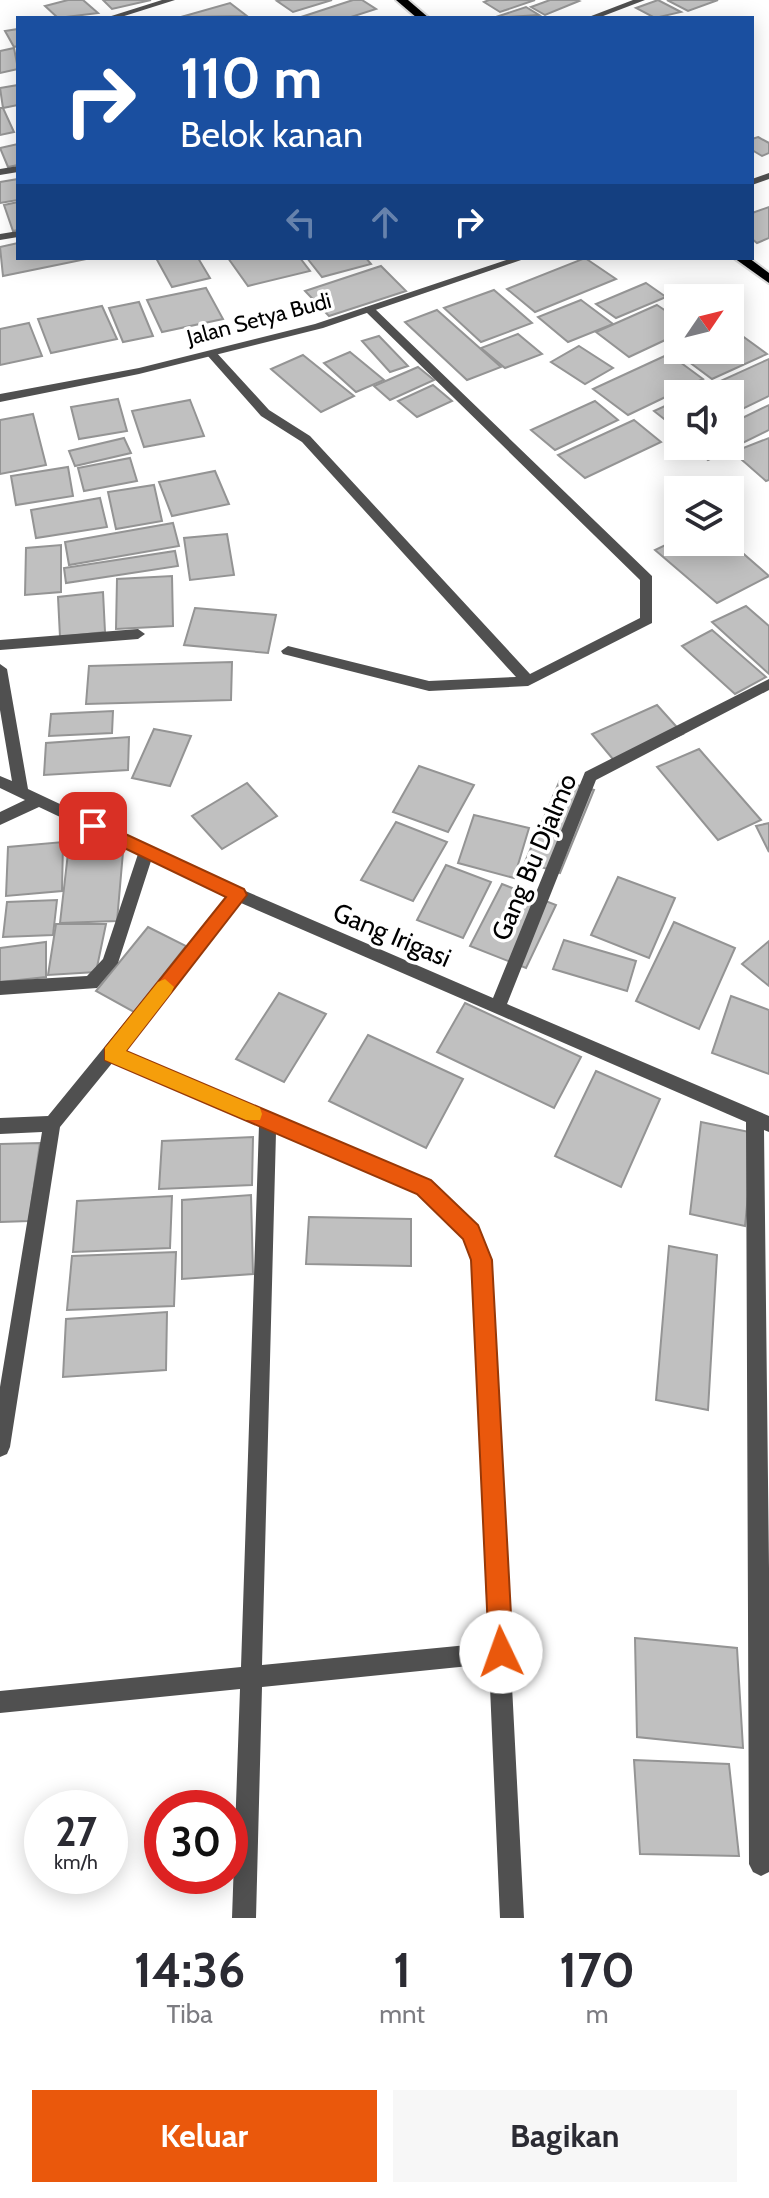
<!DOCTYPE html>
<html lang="id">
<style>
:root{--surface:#fff;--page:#f7f7f7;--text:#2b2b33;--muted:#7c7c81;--accent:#ea580c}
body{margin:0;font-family:Cabin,sans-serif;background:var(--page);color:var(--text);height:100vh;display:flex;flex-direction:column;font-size:30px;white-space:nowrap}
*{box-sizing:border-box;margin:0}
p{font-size:26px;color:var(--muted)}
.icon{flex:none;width:44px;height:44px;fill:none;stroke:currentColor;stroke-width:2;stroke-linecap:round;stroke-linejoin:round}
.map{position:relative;height:1918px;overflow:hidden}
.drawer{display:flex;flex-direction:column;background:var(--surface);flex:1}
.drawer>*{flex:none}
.guide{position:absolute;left:16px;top:16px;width:738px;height:244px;border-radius:0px;box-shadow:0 4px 20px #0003;background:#1a4fa0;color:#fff;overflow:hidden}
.needle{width:52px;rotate:55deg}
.buttons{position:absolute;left:664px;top:284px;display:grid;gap:16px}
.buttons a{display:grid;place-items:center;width:80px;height:80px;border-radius:0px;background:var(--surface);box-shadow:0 4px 20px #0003;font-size:40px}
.speed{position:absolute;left:24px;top:1790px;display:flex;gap:16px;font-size:40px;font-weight:700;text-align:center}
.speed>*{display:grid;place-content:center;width:104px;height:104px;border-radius:50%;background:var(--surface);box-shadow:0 4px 20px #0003;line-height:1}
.speed small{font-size:20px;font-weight:400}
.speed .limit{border:12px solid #d22;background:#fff;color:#111}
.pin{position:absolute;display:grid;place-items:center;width:68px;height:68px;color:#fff;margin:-34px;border-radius:16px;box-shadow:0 4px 12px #0006}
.me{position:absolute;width:88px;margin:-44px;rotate:357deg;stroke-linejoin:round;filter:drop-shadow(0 0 6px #0008)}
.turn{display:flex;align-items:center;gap:28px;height:168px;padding:0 32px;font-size:36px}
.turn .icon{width:104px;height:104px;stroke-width:2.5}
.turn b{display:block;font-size:56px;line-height:68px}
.lanes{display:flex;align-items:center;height:76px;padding:0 32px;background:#0003;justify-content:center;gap:40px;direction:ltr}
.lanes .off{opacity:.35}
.eta{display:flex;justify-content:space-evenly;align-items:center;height:136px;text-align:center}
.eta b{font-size:48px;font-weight:800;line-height:56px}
.button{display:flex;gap:16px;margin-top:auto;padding:16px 32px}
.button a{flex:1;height:92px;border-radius:0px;background:var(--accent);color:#fff;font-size:32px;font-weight:800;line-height:92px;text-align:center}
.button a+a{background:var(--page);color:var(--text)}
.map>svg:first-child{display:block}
.building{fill:#c0c0c0;stroke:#949494;stroke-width:2}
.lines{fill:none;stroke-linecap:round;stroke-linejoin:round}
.primary-casing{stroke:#dbdbdb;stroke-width:4}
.service{fill:#505050;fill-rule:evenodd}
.minor{fill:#505050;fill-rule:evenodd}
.tertiary{fill:#505050;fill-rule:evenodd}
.primary{fill:#000;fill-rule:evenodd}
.route{fill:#ea580c;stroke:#983908;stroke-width:2}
.slow{fill:#f59e0b}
.labels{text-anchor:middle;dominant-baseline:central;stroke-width:7;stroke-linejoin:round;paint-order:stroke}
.far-street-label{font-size:22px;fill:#000;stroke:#fff}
.street-label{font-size:26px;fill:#000;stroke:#fff}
</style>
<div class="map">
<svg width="769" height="1918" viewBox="0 0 769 1918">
<rect width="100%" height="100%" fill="#fff"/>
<g class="building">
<polygon points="68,0 83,0 98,13 58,18 45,6"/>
<polygon points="103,0 151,0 112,9"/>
<polygon points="282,0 332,0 293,12 277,1"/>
<polygon points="353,0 362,0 376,9 348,18 298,18"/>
<polygon points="489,0 535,0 500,12 484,2"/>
<polygon points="550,0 576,0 579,1 545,15 531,7"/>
<polygon points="658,0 681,12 655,18 636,8"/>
<polygon points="667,0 718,0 688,11"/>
<polygon points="230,3 247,16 181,17"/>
<polygon points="526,7 539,15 493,18"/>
<polygon points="18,29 18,46 14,47 5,31"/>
<polygon points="14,48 18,69 0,73 0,51"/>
<polygon points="18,85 18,105 3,108 0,88"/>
<polygon points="0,108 3,108 14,132 0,135"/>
<polygon points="758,137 769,143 769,153 762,156 752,150 752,139"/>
<polygon points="18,144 18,165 8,167 0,148"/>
<polygon points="18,179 18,200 0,203 0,182"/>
<polygon points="18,202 18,230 13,231 4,205"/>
<polygon points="769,207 769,238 757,243 752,239 752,213"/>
<polygon points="18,243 18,258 91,258 3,276 0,247"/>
<polygon points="156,258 198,258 210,278 172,287"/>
<polygon points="228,258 300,258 310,271 248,286"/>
<polygon points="307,258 366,258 371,264 322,277"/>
<polygon points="585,258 616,279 535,312 507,289"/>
<polygon points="381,266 406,291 329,316 305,291"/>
<polygon points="646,283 666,297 616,318 596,304"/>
<polygon points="206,288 223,319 162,332 147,300"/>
<polygon points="494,290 532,323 481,342 444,308"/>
<polygon points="581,300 613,324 568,342 538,317"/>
<polygon points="139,302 153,336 123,342 109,308"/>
<polygon points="657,305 678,319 678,334 629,357 596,332"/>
<polygon points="102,306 117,339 51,353 38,319"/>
<polygon points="437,310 501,367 467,380 405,322"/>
<polygon points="29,323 42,356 0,365 0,329"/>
<polygon points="730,327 767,354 712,379 669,347 678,343 678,350 730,350"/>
<polygon points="518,334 542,354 505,368 481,348"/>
<polygon points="379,336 408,366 390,372 362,341"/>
<polygon points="579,346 613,368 585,384 551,362"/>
<polygon points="350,352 384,380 356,392 324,363"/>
<polygon points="669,354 703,379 628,415 593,389"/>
<polygon points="303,355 354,396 321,412 271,369"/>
<polygon points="769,359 769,396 730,415 730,394 692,394"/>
<polygon points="418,367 434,380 390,400 374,386"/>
<polygon points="433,385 452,401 417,417 398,401"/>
<polygon points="118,399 127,431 79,439 71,407"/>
<polygon points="190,400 204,436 144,447 132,411"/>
<polygon points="678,400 678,430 654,411"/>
<polygon points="595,401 618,420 555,450 531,430"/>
<polygon points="769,405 769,430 708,460 691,446 730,446 730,424"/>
<polygon points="33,414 46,465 0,474 0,420"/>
<polygon points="634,420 661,442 585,478 558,455"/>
<polygon points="124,438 131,453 75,466 69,451"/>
<polygon points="769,438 769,480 766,481 733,452"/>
<polygon points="130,458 137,481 84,491 78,468"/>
<polygon points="68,467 73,496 16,505 11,476"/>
<polygon points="215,471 229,504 172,516 159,482"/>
<polygon points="154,485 162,521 116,529 108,492"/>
<polygon points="100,498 107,527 36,538 31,510"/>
<polygon points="173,523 179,546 69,565 65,542"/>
<polygon points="227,534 234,575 190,580 184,538"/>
<polygon points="678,539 678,542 730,542 769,576 717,603 655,550"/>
<polygon points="61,545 61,592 25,595 26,548"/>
<polygon points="175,551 178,566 66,583 64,568"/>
<polygon points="172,576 173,626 116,629 117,579"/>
<polygon points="103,592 105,632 60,637 58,597"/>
<polygon points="746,606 769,626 769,674 712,622"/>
<polygon points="195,608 276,615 268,653 184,645"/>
<polygon points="712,630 766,677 735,694 682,646"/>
<polygon points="232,662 231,700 86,704 89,666"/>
<polygon points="657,705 683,734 617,764 592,734"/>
<polygon points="113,711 112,733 49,736 51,714"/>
<polygon points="154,729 191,736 170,786 132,778"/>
<polygon points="129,737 128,770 44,775 46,743"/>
<polygon points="699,749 761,820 718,840 657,767"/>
<polygon points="419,766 474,785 448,832 393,812"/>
<polygon points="560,780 594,790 560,873 525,862"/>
<polygon points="247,783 277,816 222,849 192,816"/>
<polygon points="474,815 529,828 514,878 458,863"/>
<polygon points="396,822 447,842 413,901 361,880"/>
<polygon points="769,823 769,852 756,826"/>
<polygon points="63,842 62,891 6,896 8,847"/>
<polygon points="123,852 117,921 60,923 68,853"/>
<polygon points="446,865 491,882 463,938 417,920"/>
<polygon points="618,877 675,898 649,958 591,935"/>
<polygon points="502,884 556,905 526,968 470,946"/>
<polygon points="57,900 53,935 3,937 7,902"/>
<polygon points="674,922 735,948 699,1029 636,1001"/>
<polygon points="56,924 106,924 96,972 48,975"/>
<polygon points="148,927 186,946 134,1012 96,991"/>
<polygon points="564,940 636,961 627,991 553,969"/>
<polygon points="769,941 769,986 742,964"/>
<polygon points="46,942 46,977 0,982 0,948"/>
<polygon points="279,993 326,1014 284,1082 236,1059"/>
<polygon points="731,996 769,1010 769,1074 712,1053"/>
<polygon points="465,1003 581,1057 554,1108 437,1052"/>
<polygon points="368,1035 463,1079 426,1148 329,1101"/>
<polygon points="596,1071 660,1099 621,1187 555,1156"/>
<polygon points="701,1122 754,1133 745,1226 690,1214"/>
<polygon points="253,1137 252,1185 159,1189 162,1141"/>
<polygon points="40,1143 29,1221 0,1222 0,1144"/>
<polygon points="251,1195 253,1274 182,1279 182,1200"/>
<polygon points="172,1196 170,1248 73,1252 77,1201"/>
<polygon points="309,1217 411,1219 411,1266 306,1264"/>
<polygon points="669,1246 717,1255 708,1410 656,1400"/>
<polygon points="176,1252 174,1306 67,1310 72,1256"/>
<polygon points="167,1312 166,1370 63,1377 66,1319"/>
<polygon points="635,1638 737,1648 743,1748 637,1737"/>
<polygon points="634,1760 729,1764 739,1856 640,1854"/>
</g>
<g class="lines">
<g class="primary-casing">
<g id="primary">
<polygon points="396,0 408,0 429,18 417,18"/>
<polygon points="734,258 749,258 769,273 769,283"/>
</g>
</g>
<polygon class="service" points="162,0 175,0 118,18 105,18"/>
<g class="minor">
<polygon points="633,0 645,0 598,18 586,18"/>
<polygon points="18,166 18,172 0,175 0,169"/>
<polygon points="18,231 18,237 0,240 0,234"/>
<polygon points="365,307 373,307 652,576 652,623 528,686 429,691 283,654 281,651 288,646 429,681 516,677 302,442 261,416 207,355 207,351 215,351 269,410 310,436 530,674 640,618 640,580 365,311"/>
<polygon points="138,629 145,634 138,639 0,650 0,640"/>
<path d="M0,664L7,669L28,789L243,890L493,998L585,772L769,679V690L596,780L507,1004L769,1116V1132L764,1130L769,1569V1872L761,1876L753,1872L749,1864L746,1122L241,903L122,1050L430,1181L477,1226L490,1260L524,1918H500L489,1664L262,1687L256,1918H232L240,1689L0,1713V1691L241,1667L259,1125L113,1062L60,1127L10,1447L7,1454L0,1457V1387L42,1132L0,1134V1118L48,1116L227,897L151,861L118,963L97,988L0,995V981L87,976L103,959L138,854L39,807L0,825V812L25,800L0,788V776L12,781L0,710ZM276,1132L418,1193L464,1237L472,1260L488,1643L262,1665Z"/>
</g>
<g class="tertiary">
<polygon points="769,173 769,179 752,185 752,179"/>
<polygon points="512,258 527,258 323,328 139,374 0,402 0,394 139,368 315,324"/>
</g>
<use href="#primary" class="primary"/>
</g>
<polygon class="route" points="93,819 244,889 247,895 126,1051 431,1180 478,1225 492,1260 513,1652 509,1660 501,1664 492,1660 489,1652 471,1260 463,1239 417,1194 105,1060 105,1048 226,897 87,830 87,821"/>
<polygon class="slow" points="165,979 174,987 171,993 126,1051 260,1108 262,1114 260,1120 246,1120 105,1060 105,1048 158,982"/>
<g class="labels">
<g class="far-street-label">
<text transform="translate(259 319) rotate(-15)">Jalan Setya Budi</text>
</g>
<g class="street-label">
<text transform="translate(534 857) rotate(-67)">Gang Bu Djalmo</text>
<text transform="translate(392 935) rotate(23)">Gang Irigasi</text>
</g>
</g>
</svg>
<div class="buttons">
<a><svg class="needle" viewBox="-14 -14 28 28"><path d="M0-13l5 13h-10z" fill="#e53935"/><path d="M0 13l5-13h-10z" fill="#7c7c81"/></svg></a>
<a><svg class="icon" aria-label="sound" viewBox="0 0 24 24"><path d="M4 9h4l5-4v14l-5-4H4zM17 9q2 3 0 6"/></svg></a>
<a><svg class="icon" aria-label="layers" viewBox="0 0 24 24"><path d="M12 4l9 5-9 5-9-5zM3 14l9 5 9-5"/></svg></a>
</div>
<div class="speed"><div>27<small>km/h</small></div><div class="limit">30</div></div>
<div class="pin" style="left:93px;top:826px;background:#d93025"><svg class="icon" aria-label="arrive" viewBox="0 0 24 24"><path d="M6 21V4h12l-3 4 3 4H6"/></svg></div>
<svg class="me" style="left:501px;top:1652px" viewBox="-20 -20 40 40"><circle r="19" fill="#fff"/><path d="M0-13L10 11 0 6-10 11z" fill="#ea580c"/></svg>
<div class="guide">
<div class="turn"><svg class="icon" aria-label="right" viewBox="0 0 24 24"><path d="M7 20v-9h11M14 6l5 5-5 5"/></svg><div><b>110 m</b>Belok kanan</div></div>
<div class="lanes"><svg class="icon off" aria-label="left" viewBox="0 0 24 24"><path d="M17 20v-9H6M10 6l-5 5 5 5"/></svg><svg class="icon off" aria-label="ahead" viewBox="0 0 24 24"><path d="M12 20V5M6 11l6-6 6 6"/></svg><svg class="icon" aria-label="right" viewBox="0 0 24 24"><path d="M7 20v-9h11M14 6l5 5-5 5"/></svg></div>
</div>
</div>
<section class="drawer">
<div class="eta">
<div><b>14:36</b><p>Tiba</p></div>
<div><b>1</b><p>mnt</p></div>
<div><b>170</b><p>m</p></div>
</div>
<div class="button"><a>Keluar</a><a>Bagikan</a></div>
</section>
